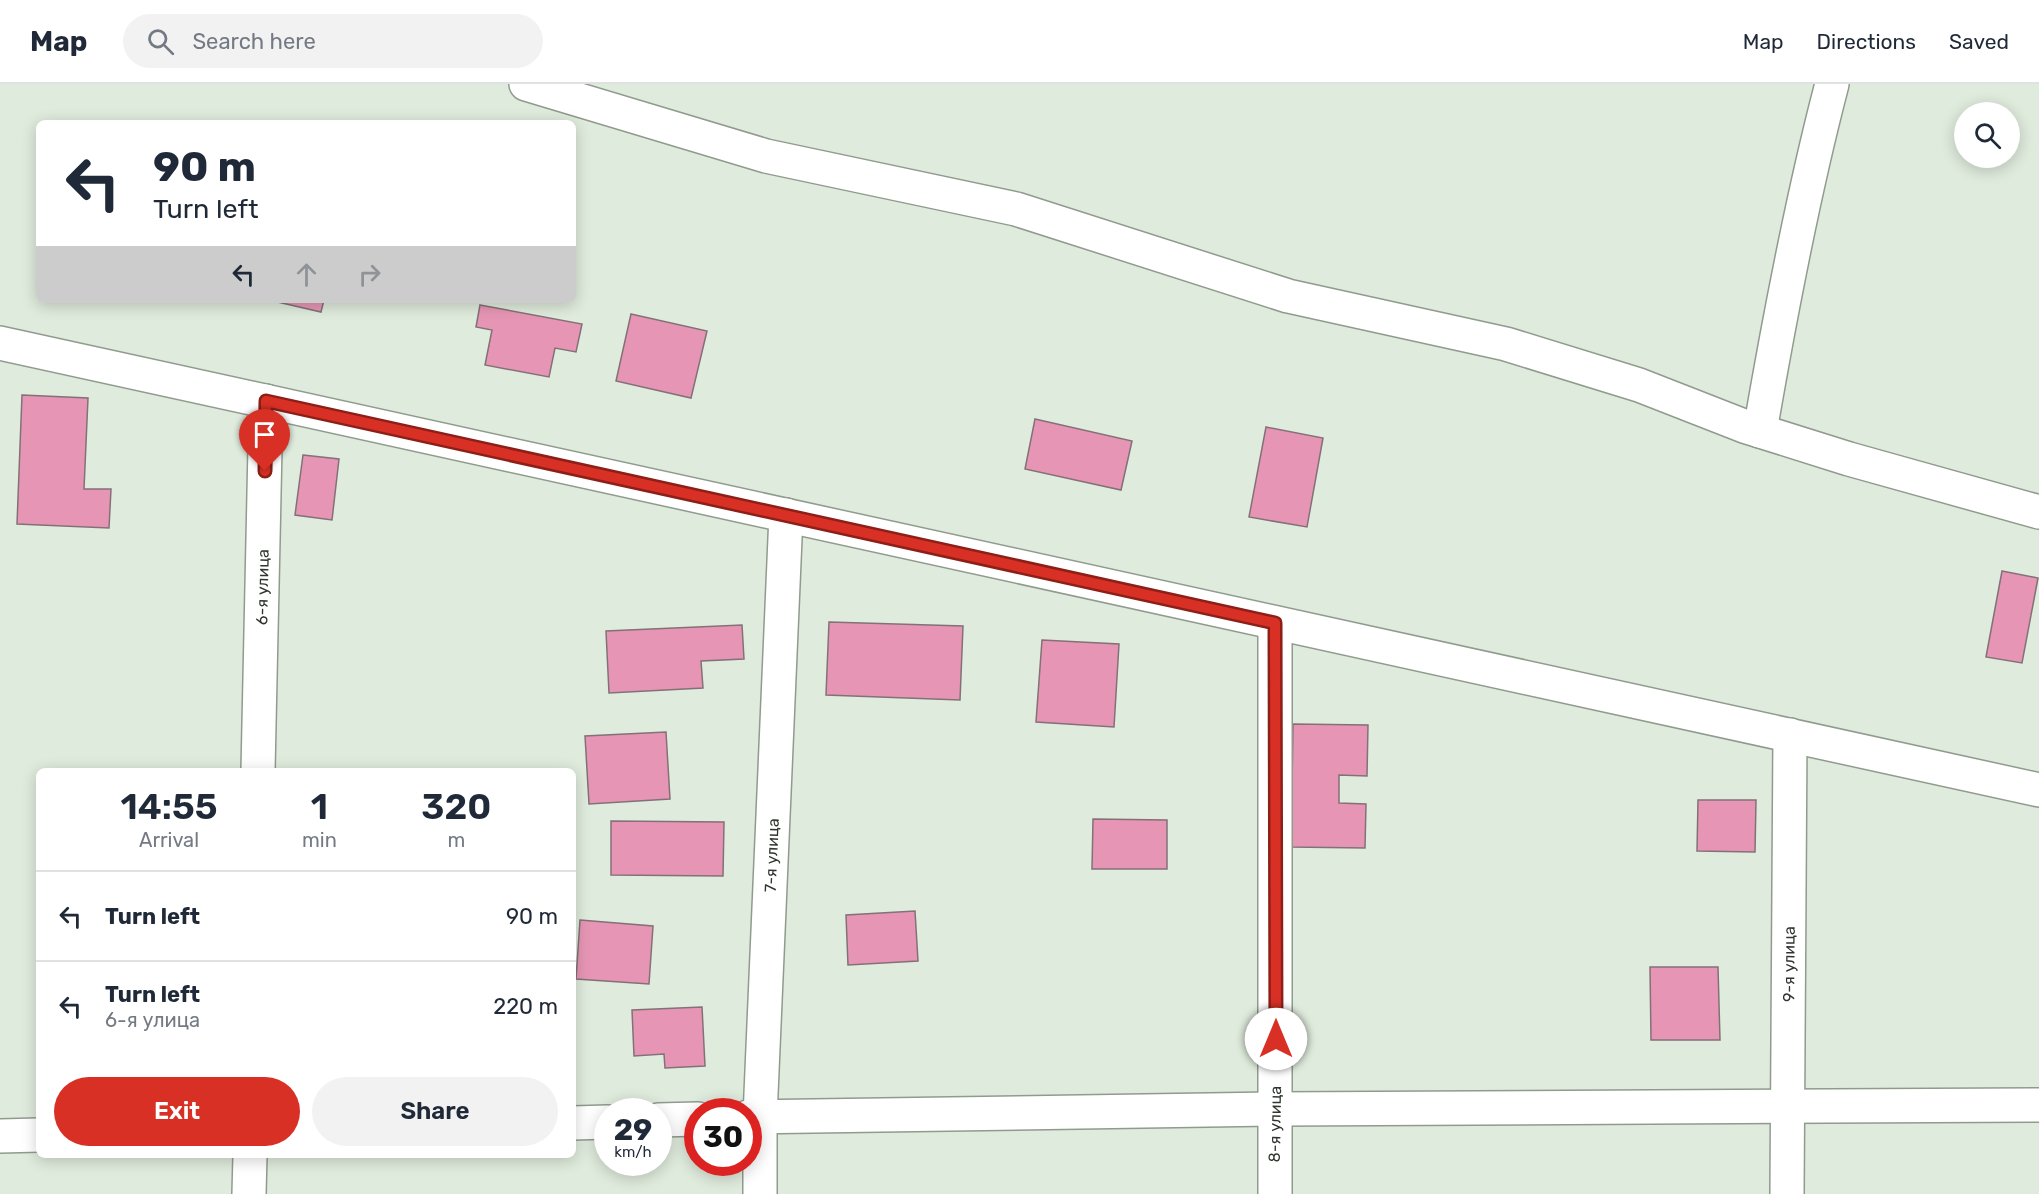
<!DOCTYPE html>
<meta charset="utf-8">
<style>
:root{--surface:#fff;--page:#f2f2f3;--text:#1f2937;--muted:#747a83;--line:#e0e1e3;--accent:#d93025}
body{margin:0;font-family:Rubik,sans-serif;background:var(--page);color:var(--text);height:100vh;display:flex;flex-direction:column;font-size:22px;white-space:nowrap}
*{box-sizing:border-box;margin:0}
p{font-size:20px;color:var(--muted)}
.icon{flex:none;width:33px;height:33px;fill:none;stroke:currentColor;stroke-width:2;stroke-linecap:round;stroke-linejoin:round}
.map{position:relative;flex:1;overflow:hidden}
.details{position:absolute;left:36px;top:684px;width:540px;height:390px;display:flex;flex-direction:column;background:var(--surface);border-radius:9px;box-shadow:0 3px 15px #0003}
.details>*{flex:none}
.guide{position:absolute;left:36px;top:36px;width:540px;height:183px;border-radius:9px;box-shadow:0 3px 15px #0003;background:#fff;color:var(--text);overflow:hidden}
.tools{position:absolute;left:1954px;top:18px;display:grid;gap:12px}
.tools a{display:grid;place-items:center;width:66px;height:66px;border-radius:50%;background:var(--surface);box-shadow:0 3px 15px #0003;font-size:30px}
.speed{position:absolute;left:594px;top:1014px;display:flex;gap:12px;font-size:30px;font-weight:700;text-align:center}
.speed>*{display:grid;place-content:center;width:78px;height:78px;border-radius:50%;background:var(--surface);box-shadow:0 3px 15px #0003;line-height:1}
.speed small{font-size:15px;font-weight:400}
.speed .limit{border:9px solid #d22;background:#fff;color:#111}
.pin{position:absolute;display:grid;place-items:center;width:51px;height:51px;color:#fff;margin:-62px -26px;border-radius:50% 50% 50% 0;rotate:-45deg;box-shadow:0 0 6px #0007}
.pin .icon{rotate:45deg}
.me{position:absolute;width:66px;margin:-33px;rotate:0deg;stroke-linejoin:round;filter:drop-shadow(0 0 4px #0008)}
.turn{display:flex;align-items:center;gap:21px;height:126px;padding:0 18px;font-size:27px}
.turn .icon{width:78px;height:78px;stroke-width:2.5}
.turn b{display:block;font-size:42px;line-height:51px}
.lanes{display:flex;align-items:center;height:57px;padding:0 18px;background:#0003;justify-content:center;gap:30px;direction:ltr}
.lanes .off{opacity:.35}
.eta{display:flex;justify-content:space-evenly;align-items:center;height:102px;text-align:center}
.eta b{font-size:36px;font-weight:600;line-height:42px}
.button{display:flex;gap:12px;margin-top:auto;padding:12px 18px}
.button a{flex:1;height:69px;border-radius:36px;background:var(--accent);color:#fff;font-size:24px;font-weight:600;line-height:69px;text-align:center}
.button a+a{background:var(--page);color:var(--text)}
ul{padding:0;list-style:none}
li{display:flex;align-items:center;gap:18px;height:90px;padding:0 18px;border-top:2px solid var(--line)}
li div{flex:1}
li b{display:block;font-size:22px}
li em{font-style:normal}
header{display:flex;align-items:center;gap:36px;box-sizing:border-box;height:84px;padding:0 30px;background:var(--surface);border-bottom:2px solid var(--line)}
header strong{font-size:28px}
nav{display:flex;gap:33px;margin-inline-start:auto;font-size:21px}
.search{width:420px;height:54px;background:var(--page);display:flex;align-items:center;gap:15px;box-sizing:border-box;padding:0 21px;border-radius:33px;color:var(--muted);font-size:22px}
.map>svg:first-child{display:block}
.building{fill:#e696b4;stroke:#837177;stroke-width:1.5}
.lines{fill:none;stroke-linecap:round;stroke-linejoin:round}
.minor-casing{stroke:#909b8e;stroke-width:36}
.minor{stroke:#fff;stroke-width:33}
.route-casing{stroke:#8d1f18;stroke-width:15}
.route{stroke:#d93025;stroke-width:10}
.labels{text-anchor:middle;dominant-baseline:central;stroke-width:4.5;stroke-linejoin:round;paint-order:stroke}
.street-label{font-size:16px;fill:#30352f;stroke:#fff}
</style>
<header>
<strong>Map</strong>
<div class="search"><svg class="icon" aria-label="search" viewBox="0 0 24 24"><circle cx="10" cy="10" r="6"/><path d="M15 15l6 6"/></svg>Search here</div>
<nav><a>Map</a><a>Directions</a><a>Saved</a></nav>
</header>
<div class="map">
<svg width="2039" height="1110" viewBox="0 0 2039 1110">
<rect width="100%" height="100%" fill="#dfebdd"/>
<g class="building">
<polygon points="269,216 324,216 321,228"/>
<polygon points="480,221 582,240 576,268 555,264 549,293 485,281 492,246 476,243"/>
<polygon points="631,230 707,247 691,314 616,297"/>
<polygon points="22,311 88,314 84,405 111,405 109,444 17,440"/>
<polygon points="1035,335 1132,357 1121,406 1025,385"/>
<polygon points="1266,343 1323,354 1307,443 1249,433"/>
<polygon points="303,371 339,375 332,436 295,431"/>
<polygon points="2002,487 2038,494 2022,579 1986,573"/>
<polygon points="829,538 963,542 960,616 826,611"/>
<polygon points="742,541 744,575 701,577 703,604 609,609 606,547"/>
<polygon points="1042,556 1119,560 1114,643 1036,638"/>
<polygon points="1293,640 1368,641 1367,692 1339,691 1339,719 1366,720 1365,764 1291,763"/>
<polygon points="666,648 670,715 589,720 585,652"/>
<polygon points="1698,716 1756,716 1755,768 1697,767"/>
<polygon points="1093,735 1167,736 1167,785 1092,785"/>
<polygon points="611,737 724,738 723,792 611,791"/>
<polygon points="915,827 918,877 848,881 846,831"/>
<polygon points="580,836 653,842 649,900 576,895"/>
<polygon points="1650,883 1718,883 1720,956 1651,956"/>
<polygon points="702,923 705,982 665,984 664,970 634,972 632,926"/>
</g>
<g class="lines">
<g class="minor-casing">
<g id="minor">
<polyline points="526,0 766,72 1016,125 1288,212 1506,260 1639,301 1744,342 1849,375 2039,428"/>
<polyline points="0,259 2039,706"/>
<path d="M1760,347C1780,231 1802,114 1832,0"/>
<path id="s1" d="M258,687L266,317"/>
<polyline points="748,1033 1276,1025 2039,1021"/>
<polyline points="658,1036 698,1035"/>
<polyline points="573,1039 608,1038"/>
<polyline points="0,1052 39,1051"/>
<polyline points="249,1110 250,1071"/>
<path id="s2" d="M760,1110V1033L786,431"/>
<polyline points="1275,1110 1275,539"/>
<path id="s3" d="M1787,1110L1790,651"/>
</g>
</g>
<use href="#minor" class="minor"/>
</g>
<g class="lines">
<g class="route-casing">
<polyline id="route" points="265,387 266,317 1275,539 1276,955"/>
</g>
<use href="#route" class="route"/>
</g>
<g class="labels">
<g class="street-label">
<text stroke="none"><textPath href="#s1" startOffset="184">6-я улица</textPath></text>
<text stroke="none"><textPath href="#s2" startOffset="339">7-я улица</textPath></text>
<text stroke="none"><textPath href="#s3" startOffset="230">9-я улица</textPath></text>
<text transform="translate(1275 1040) rotate(-89)">8-я улица</text>
</g>
</g>
</svg>
<div class="tools">
<a><svg class="icon" aria-label="search" viewBox="0 0 24 24"><circle cx="10" cy="10" r="6"/><path d="M15 15l6 6"/></svg></a>
</div>
<div class="speed"><div>29<small>km/h</small></div><div class="limit">30</div></div>
<div class="pin" style="left:265px;top:387px;background:#d93025"><svg class="icon" aria-label="arrive" viewBox="0 0 24 24"><path d="M6 21V4h12l-3 4 3 4H6"/></svg></div>
<svg class="me" style="left:1276px;top:955px" viewBox="-20 -20 40 40"><circle r="19" fill="#fff"/><path d="M0-13L10 11 0 6-10 11z" fill="#d93025"/></svg>
<div class="guide">
<div class="turn"><svg class="icon" aria-label="left" viewBox="0 0 24 24"><path d="M17 20v-9H6M10 6l-5 5 5 5"/></svg><div><b>90 m</b>Turn left</div></div>
<div class="lanes"><svg class="icon" aria-label="left" viewBox="0 0 24 24"><path d="M17 20v-9H6M10 6l-5 5 5 5"/></svg><svg class="icon off" aria-label="ahead" viewBox="0 0 24 24"><path d="M12 20V5M6 11l6-6 6 6"/></svg><svg class="icon off" aria-label="right" viewBox="0 0 24 24"><path d="M7 20v-9h11M14 6l5 5-5 5"/></svg></div>
</div>
<section class="details">
<div class="eta">
<div><b>14:55</b><p>Arrival</p></div>
<div><b>1</b><p>min</p></div>
<div><b>320</b><p>m</p></div>
</div>
<ul>
<li><svg class="icon" aria-label="left" viewBox="0 0 24 24"><path d="M17 20v-9H6M10 6l-5 5 5 5"/></svg><div><b>Turn left</b></div><em>90 m</em></li>
<li><svg class="icon" aria-label="left" viewBox="0 0 24 24"><path d="M17 20v-9H6M10 6l-5 5 5 5"/></svg><div><b>Turn left</b><p>6-я улица</p></div><em>220 m</em></li>
</ul>
<div class="button"><a>Exit</a><a>Share</a></div>
</section>
</div>
